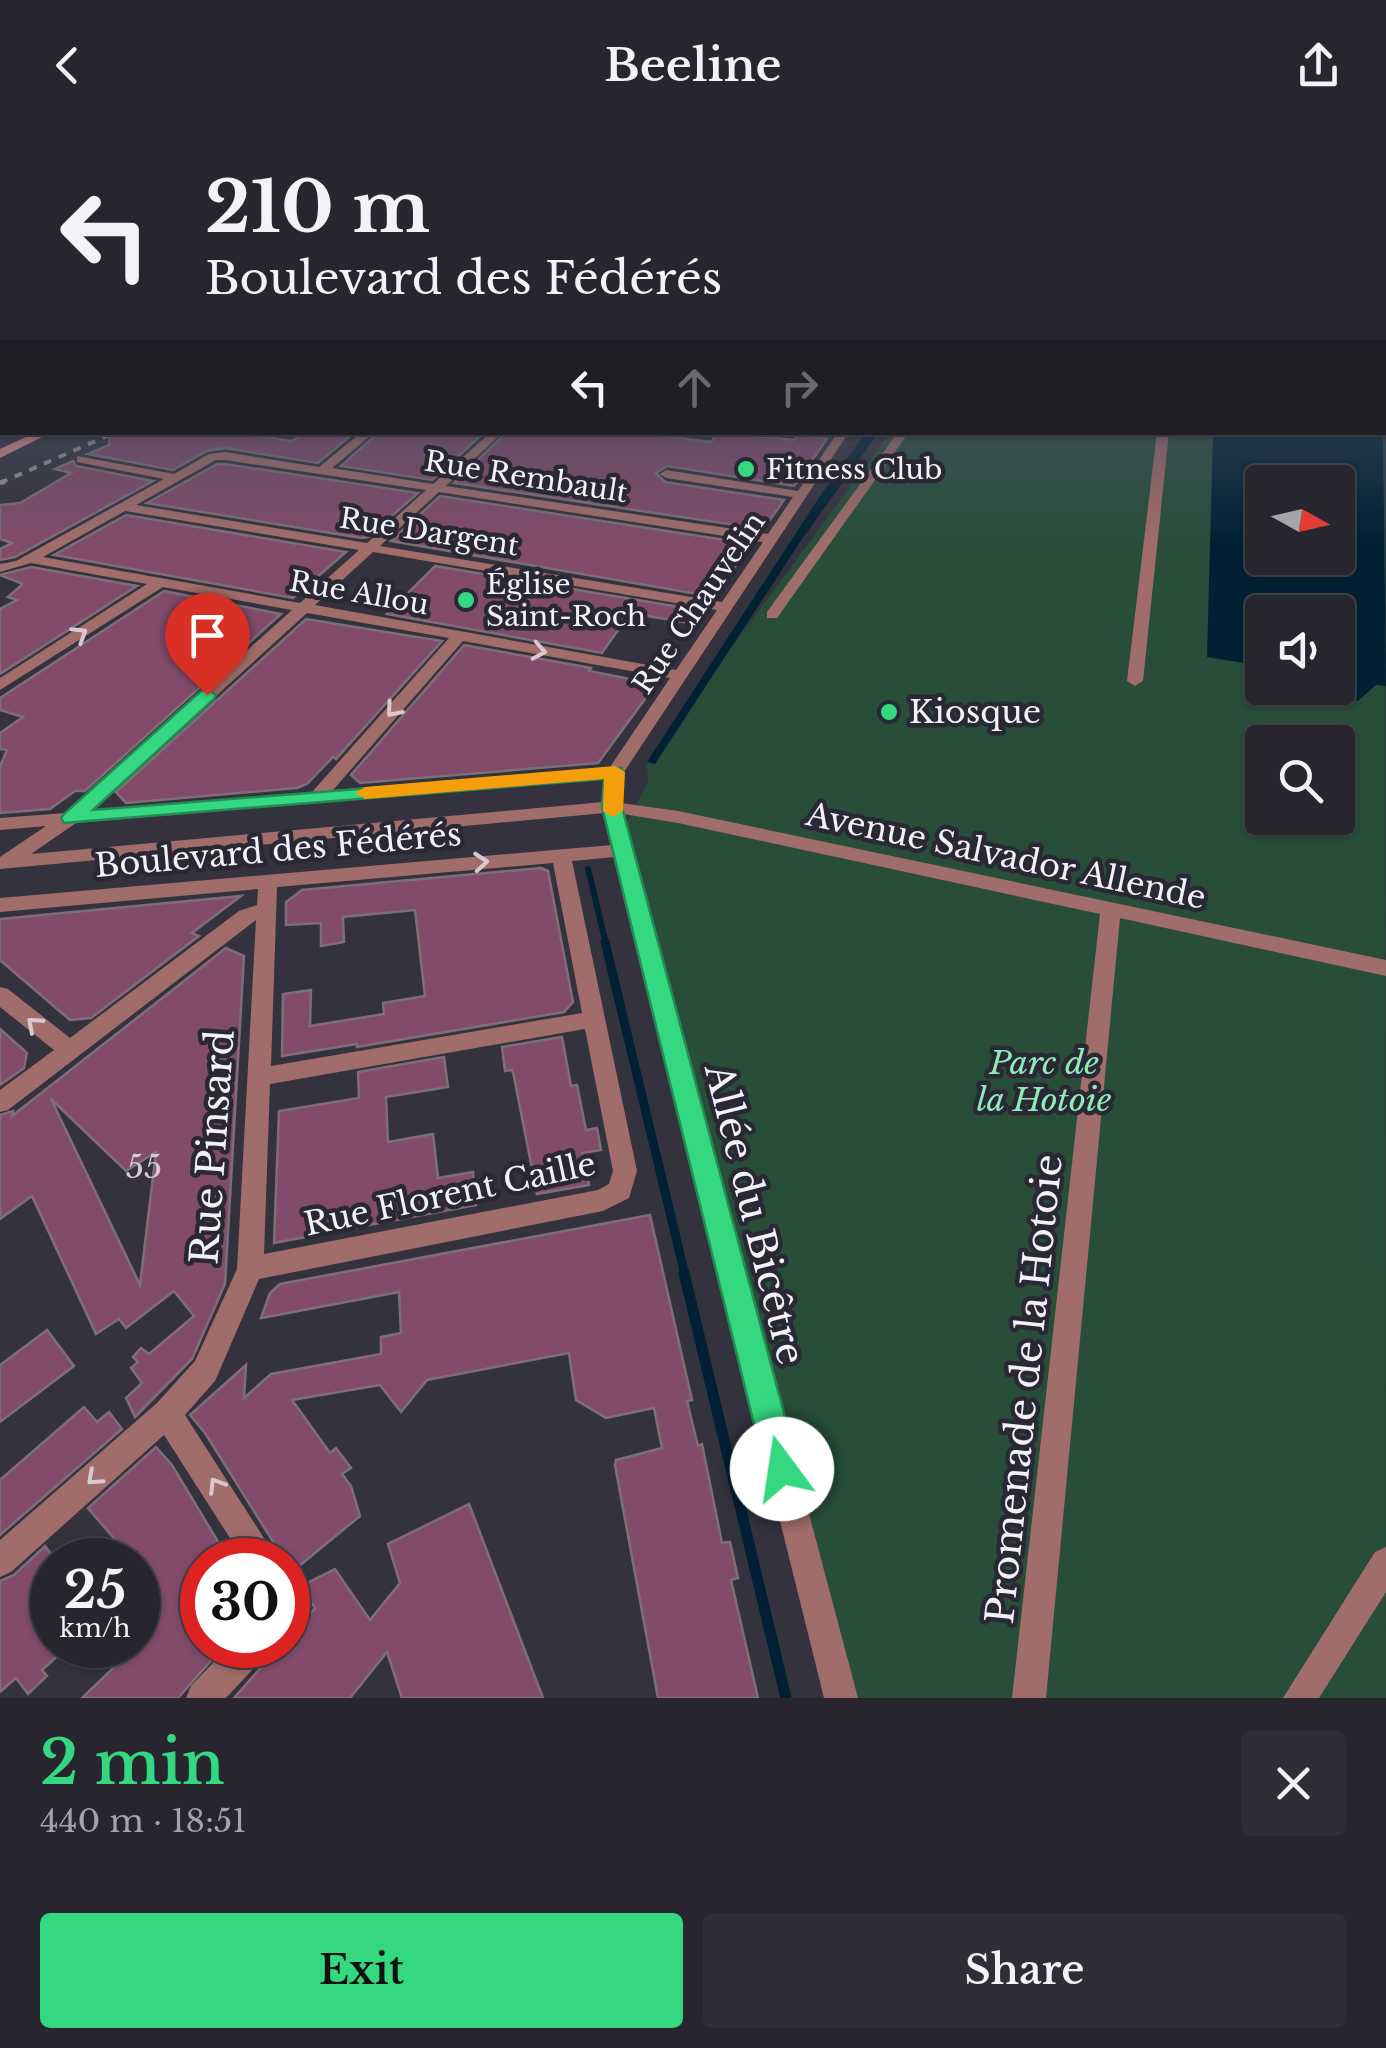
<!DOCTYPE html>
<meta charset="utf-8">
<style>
:root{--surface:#27262e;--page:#2f2e36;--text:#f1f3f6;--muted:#a4a5aa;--line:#43434a;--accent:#34d881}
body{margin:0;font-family:"Libre Baskerville",serif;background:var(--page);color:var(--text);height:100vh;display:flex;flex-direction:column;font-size:38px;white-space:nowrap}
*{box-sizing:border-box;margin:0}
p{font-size:32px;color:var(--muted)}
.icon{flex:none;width:55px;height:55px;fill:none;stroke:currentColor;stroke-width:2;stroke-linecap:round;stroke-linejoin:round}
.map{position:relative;height:1568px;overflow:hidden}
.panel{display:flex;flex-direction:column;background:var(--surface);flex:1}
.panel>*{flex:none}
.banner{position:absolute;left:0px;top:0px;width:1388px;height:305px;box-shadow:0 2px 8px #0004,0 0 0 2px var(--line);background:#27262e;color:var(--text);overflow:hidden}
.needle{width:65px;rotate:98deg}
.fabs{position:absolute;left:1245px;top:335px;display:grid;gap:20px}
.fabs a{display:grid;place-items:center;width:110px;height:110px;border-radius:10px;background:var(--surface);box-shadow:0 2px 8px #0004,0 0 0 2px var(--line);font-size:50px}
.speed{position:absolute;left:30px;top:1408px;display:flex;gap:20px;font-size:50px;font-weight:700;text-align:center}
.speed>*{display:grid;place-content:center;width:130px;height:130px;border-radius:50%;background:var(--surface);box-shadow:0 2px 8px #0004,0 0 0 2px var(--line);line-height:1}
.speed small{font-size:25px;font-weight:400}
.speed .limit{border:15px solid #d22;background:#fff;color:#111}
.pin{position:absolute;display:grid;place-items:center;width:85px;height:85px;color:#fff;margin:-102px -42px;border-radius:50% 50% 50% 0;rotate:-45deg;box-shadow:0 0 10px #0007}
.pin .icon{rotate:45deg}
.me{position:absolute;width:110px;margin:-55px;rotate:346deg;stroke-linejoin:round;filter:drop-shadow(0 0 8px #0008)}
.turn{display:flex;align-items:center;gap:35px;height:210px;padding:0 40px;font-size:45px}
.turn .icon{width:130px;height:130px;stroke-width:2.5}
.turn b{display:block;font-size:70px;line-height:85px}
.lanes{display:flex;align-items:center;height:95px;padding:0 40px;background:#0003;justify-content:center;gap:50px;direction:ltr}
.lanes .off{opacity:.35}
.round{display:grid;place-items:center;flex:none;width:105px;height:105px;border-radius:10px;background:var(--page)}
.head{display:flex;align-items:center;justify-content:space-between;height:170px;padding:0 40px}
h1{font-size:60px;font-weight:600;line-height:75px;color:var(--accent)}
.cta{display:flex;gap:20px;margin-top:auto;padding:20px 40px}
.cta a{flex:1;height:115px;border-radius:10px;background:var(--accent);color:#111;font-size:40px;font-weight:600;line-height:115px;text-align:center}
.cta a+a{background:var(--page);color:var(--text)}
header{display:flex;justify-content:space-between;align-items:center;height:130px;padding:0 40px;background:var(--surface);font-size:45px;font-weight:600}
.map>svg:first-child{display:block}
.green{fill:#284e3a;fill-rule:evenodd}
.water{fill:#002133;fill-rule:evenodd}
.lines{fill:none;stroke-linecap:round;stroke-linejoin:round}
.stream-far2{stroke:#002133;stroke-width:6}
.stream-far1{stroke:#002133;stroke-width:9}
.stream{stroke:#002133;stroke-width:11}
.building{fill:#824b6c;stroke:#7e6f77;stroke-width:2.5;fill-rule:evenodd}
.street{fill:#a06d6a;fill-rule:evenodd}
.secondary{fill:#dd8b87;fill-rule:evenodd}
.rail-far1{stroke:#95939d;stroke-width:4;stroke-dasharray:8 8;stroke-linecap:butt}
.rail{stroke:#95939d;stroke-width:5;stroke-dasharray:9 9;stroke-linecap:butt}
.oneway{stroke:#d9c9ce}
.route{fill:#34d881;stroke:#228c54;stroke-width:2.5}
.slow{fill:#f59e0b}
.poi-dot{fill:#34d881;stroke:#2a2834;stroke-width:4}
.labels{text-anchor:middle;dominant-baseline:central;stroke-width:9;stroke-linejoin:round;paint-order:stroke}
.far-poi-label{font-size:28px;fill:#f2f1f9;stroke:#2a2834;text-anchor:start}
.far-street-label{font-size:28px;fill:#f2f1f9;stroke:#2a2834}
.poi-label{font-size:32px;fill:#f2f1f9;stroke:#2a2834;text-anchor:start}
.street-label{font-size:32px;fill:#f2f1f9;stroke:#2a2834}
.park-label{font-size:32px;font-style:italic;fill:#8decb8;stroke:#2a2834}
.near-number-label{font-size:32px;fill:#d6c8d6}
.near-street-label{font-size:38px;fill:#f2f1f9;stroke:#2a2834}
</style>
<header><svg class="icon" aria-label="back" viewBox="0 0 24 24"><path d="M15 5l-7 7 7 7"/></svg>Beeline<svg class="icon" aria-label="share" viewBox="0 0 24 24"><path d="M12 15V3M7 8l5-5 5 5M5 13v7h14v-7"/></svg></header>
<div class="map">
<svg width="1386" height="1568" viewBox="0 0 1386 1568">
<rect width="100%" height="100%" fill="#34323e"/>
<path class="green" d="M1385,236L1386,1568H855L625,696L648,652L647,632L890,303L1385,302ZM1262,352H1338V428H1262ZM1262,482H1338V558H1262ZM1262,612H1338V688H1262Z"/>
<g class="water">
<polygon points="866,302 878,303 800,412 655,634 647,632 820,366"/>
<path d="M1213,303H1383L1386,556L1376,555L1358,571C1327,562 1338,509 1338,482H1262V536L1207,527ZM1262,352H1338V428H1262Z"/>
</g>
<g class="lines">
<polyline class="stream-far2" points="588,739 606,814"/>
<polyline class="stream-far1" points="605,812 685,1145"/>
<polyline class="stream" points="684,1143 786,1568"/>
</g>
<g class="building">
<polygon points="110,302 234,302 291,311 308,302 355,302 318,333 225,318 207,321 173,340 88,324 109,315"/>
<polygon points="379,302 485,302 432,350 341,336"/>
<polygon points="507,302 632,302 711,312 719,302 794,310 799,304 827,309 794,356 667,336 656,343 665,352 784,370 770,390 749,387 755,398 454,353"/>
<polygon points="73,331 76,336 153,351 15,427 0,430 0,419 12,413 0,409 0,375 20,373 71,343 55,339"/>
<polygon points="217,334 225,334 418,363 368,407 361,408 147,373"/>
<polygon points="440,366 751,414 714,467 391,411"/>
<polygon points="126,385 346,422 293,468 54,425"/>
<polygon points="435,436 703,481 694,494 630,483 602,523 387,484"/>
<polygon points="31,437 137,456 0,544 0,479 17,470 8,467 23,454 0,445"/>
<polygon points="164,461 281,484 85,661 75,661 50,679 0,683 0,636 7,620 0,619 0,603 23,587 0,580 0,568"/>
<polygon points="306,489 442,511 336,629 333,627 307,654 297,658 126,673 116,662"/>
<polygon points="464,515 591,538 589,541 656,554 598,633 360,653 351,645"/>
<polygon points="541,738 548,741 573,872 564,882 357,917 357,914 282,926 283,864 311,860 310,896 384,884 383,873 425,866 415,780 343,787 344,812 321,816 321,793 286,795 286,772 302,760"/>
<polygon points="241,766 192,803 199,806 91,888 70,890 0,830 0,789"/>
<path d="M226,818L244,826L225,1154L192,1229L135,1287L126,1268L142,1253L131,1238L138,1232L133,1227L141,1218L149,1224L194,1186L174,1161L126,1198L119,1189L96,1204L32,1066L0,1089V985L13,981L12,986ZM51,969L126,1041L156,1022L140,1155Z"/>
<polygon points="0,899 27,923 24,938 0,955"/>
<polygon points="562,907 571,956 577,955 586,1000 597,998 601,1020 582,1023 589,1055 537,1064 514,947 512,940 505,941 502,917"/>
<polygon points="444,927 448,957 386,967 388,1012 433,1004 438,1048 473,1042 476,1075 274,1113 279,981 359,968 358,942"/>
<polygon points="650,1085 692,1270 687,1271 698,1316 702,1314 722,1413 730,1412 738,1448 731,1450 758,1568 658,1568 615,1335 616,1330 662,1318 654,1278 606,1288 576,1270 569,1223 427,1250 401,1282 380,1255 292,1270 330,1323 336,1318 351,1338 342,1344 351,1356 360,1386 292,1442 205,1303 190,1285 246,1235 244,1268 271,1244 381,1224 381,1207 401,1203 399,1162 261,1188 270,1163 280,1154"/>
<polygon points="47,1200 74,1236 0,1292 0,1235"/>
<polygon points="84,1277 97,1292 109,1282 122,1299 0,1405 0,1350"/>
<polygon points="156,1317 172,1335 229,1430 202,1430 202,1515 225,1515 178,1568 82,1568 128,1524 121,1515 138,1515 138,1430 100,1430 118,1413 88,1378"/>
<polygon points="469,1374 543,1568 402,1568 387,1522 350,1568 234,1568 281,1515 288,1515 288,1508 315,1478 301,1456 335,1439 370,1490 400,1453 388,1414"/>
<polygon points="45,1416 52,1425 52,1515 62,1522 42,1540 47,1546 28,1564 16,1548 0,1562 0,1451 14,1445"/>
</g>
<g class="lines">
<g class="street">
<rect x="1385" y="268" width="1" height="8"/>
<path d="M362,302H375L332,338L433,354L491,302H503L446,356L768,404L793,367L666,348L660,344L666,340L798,361L838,302H849L624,642L621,673L678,681L1386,830V846L1120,788L1046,1568H1012L1100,784L678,693L623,684L858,1568H824L615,727L572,731L637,1041L629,1068L603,1081L259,1149L215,1251L185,1285L278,1430H244L164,1305L11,1442L0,1447V1410L157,1273L195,1231L237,1139L256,790L8,980L0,982V960L54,920L0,877V857L8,859L70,908L239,781L257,775L258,759L0,782V768L612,715L605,683L0,739V727L46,696L0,700V688L66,683L292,480L163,457L0,560V548L147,454L31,433L0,442V434L16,431L164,349L77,332V326L174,344L209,324L225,322L319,337ZM216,330H225L426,360L367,413L136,375ZM439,362L763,412L722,472L380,416ZM125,381L359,420L300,473L43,427ZM373,422L717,480L676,540L315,475ZM307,483L449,508L312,662L90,681ZM463,511L670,548L610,637L333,660ZM606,648L603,672L31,724L76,693ZM553,733L582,883L271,936L277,757ZM585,899L613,1041L609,1054L598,1060L264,1124L270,954Z"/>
<polygon points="898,302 909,302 777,488 767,488 767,482"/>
<polygon points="1157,302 1169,302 1143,551 1135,556 1127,551"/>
<polygon points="1386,1417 1386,1462 1319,1568 1283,1568 1375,1422"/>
<polygon points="230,1515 268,1515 264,1527 226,1568 186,1568 191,1556"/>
</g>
<g class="secondary">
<rect x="0" y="196" width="2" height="6"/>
<polygon points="37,302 52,302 0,328 0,319"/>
</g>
<polyline class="rail-far1" points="0,353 116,302"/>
<polyline class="rail" points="0,353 5,351"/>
</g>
<defs><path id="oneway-chevron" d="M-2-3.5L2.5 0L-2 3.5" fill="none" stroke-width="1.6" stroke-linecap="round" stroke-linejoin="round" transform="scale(2.5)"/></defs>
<g class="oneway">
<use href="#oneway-chevron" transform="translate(80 504) rotate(-32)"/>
<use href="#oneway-chevron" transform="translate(539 521) rotate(10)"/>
<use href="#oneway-chevron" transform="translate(393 580) rotate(131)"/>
<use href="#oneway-chevron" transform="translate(481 732) rotate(-5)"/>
<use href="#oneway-chevron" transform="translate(34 894) rotate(-139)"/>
<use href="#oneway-chevron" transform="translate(94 1348) rotate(138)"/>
<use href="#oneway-chevron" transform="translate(216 1355) rotate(-122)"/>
</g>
<linearGradient id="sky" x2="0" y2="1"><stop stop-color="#1d1c22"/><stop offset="0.47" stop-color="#4a4f63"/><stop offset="1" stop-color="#4a4f63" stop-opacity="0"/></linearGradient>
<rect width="1386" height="414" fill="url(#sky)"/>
<polygon class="route" points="207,559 216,565 214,569 93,680 622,638 622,677 799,1339 794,1351 782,1356 770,1351 765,1339 602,677 604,649 64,693 61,688 64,684 201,561"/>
<polygon class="slow" points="615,636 625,642 623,681 613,687 603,681 604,649 365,669 355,663 365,657"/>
<g class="poi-dot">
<circle cx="746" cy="339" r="10"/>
<circle cx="466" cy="470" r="10"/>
<circle cx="889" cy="582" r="10"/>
</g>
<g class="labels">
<g class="far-poi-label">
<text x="766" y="339">Fitness Club</text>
<text x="486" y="454">Église<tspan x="486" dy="32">Saint-Roch</tspan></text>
</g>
<g class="far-street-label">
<text transform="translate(526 347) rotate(9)">Rue Rembault</text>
<text transform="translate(429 402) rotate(9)">Rue Dargent</text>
<text transform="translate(359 463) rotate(10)">Rue Allou</text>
<text transform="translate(699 473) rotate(-56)">Rue Chauvelin</text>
</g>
<g class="poi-label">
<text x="909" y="582">Kiosque</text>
</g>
<g class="street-label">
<text transform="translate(278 720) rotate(-5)">Boulevard des Fédérés</text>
<text transform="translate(1006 726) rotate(12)">Avenue Salvador Allende</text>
<text transform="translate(450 1064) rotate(-12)">Rue Florent Caille</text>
</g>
<g class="park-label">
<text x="1044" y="933">Parc de<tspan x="1044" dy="37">la Hotoie</tspan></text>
</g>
<g class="near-number-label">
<text x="144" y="1037">55</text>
</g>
<g class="near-street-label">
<text transform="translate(212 1017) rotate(-86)">Rue Pinsard</text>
<text transform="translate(755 1084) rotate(76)">Allée du Bicêtre</text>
<text transform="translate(1024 1259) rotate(-84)">Promenade de la Hotoie</text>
</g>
</g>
</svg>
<div class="fabs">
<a><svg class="needle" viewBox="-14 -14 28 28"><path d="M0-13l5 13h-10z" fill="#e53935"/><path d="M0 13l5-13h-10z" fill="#a4a5aa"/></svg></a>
<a><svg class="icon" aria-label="sound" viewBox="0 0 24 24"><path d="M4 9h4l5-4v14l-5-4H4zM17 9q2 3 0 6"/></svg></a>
<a><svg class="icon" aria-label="search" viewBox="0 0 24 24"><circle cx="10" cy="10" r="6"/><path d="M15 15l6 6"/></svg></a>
</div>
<div class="speed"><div>25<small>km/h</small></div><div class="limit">30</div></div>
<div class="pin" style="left:207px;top:565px;background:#d93025"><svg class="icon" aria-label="arrive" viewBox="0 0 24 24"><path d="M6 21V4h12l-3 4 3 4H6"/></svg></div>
<svg class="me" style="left:782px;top:1339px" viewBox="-20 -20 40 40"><circle r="19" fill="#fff"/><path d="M0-13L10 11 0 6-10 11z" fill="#34d881"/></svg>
<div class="banner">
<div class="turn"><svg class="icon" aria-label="left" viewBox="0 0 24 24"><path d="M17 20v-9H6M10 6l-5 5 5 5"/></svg><div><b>210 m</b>Boulevard des Fédérés</div></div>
<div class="lanes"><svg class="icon" aria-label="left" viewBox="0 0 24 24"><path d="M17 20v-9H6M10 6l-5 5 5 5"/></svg><svg class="icon off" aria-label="ahead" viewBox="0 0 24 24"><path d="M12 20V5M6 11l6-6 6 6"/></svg><svg class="icon off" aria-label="right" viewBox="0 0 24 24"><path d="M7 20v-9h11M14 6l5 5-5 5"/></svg></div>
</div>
</div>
<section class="panel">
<div class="head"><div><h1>2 min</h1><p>440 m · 18:51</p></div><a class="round"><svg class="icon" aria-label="close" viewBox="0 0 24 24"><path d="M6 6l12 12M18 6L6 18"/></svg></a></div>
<div class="cta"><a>Exit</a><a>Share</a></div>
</section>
